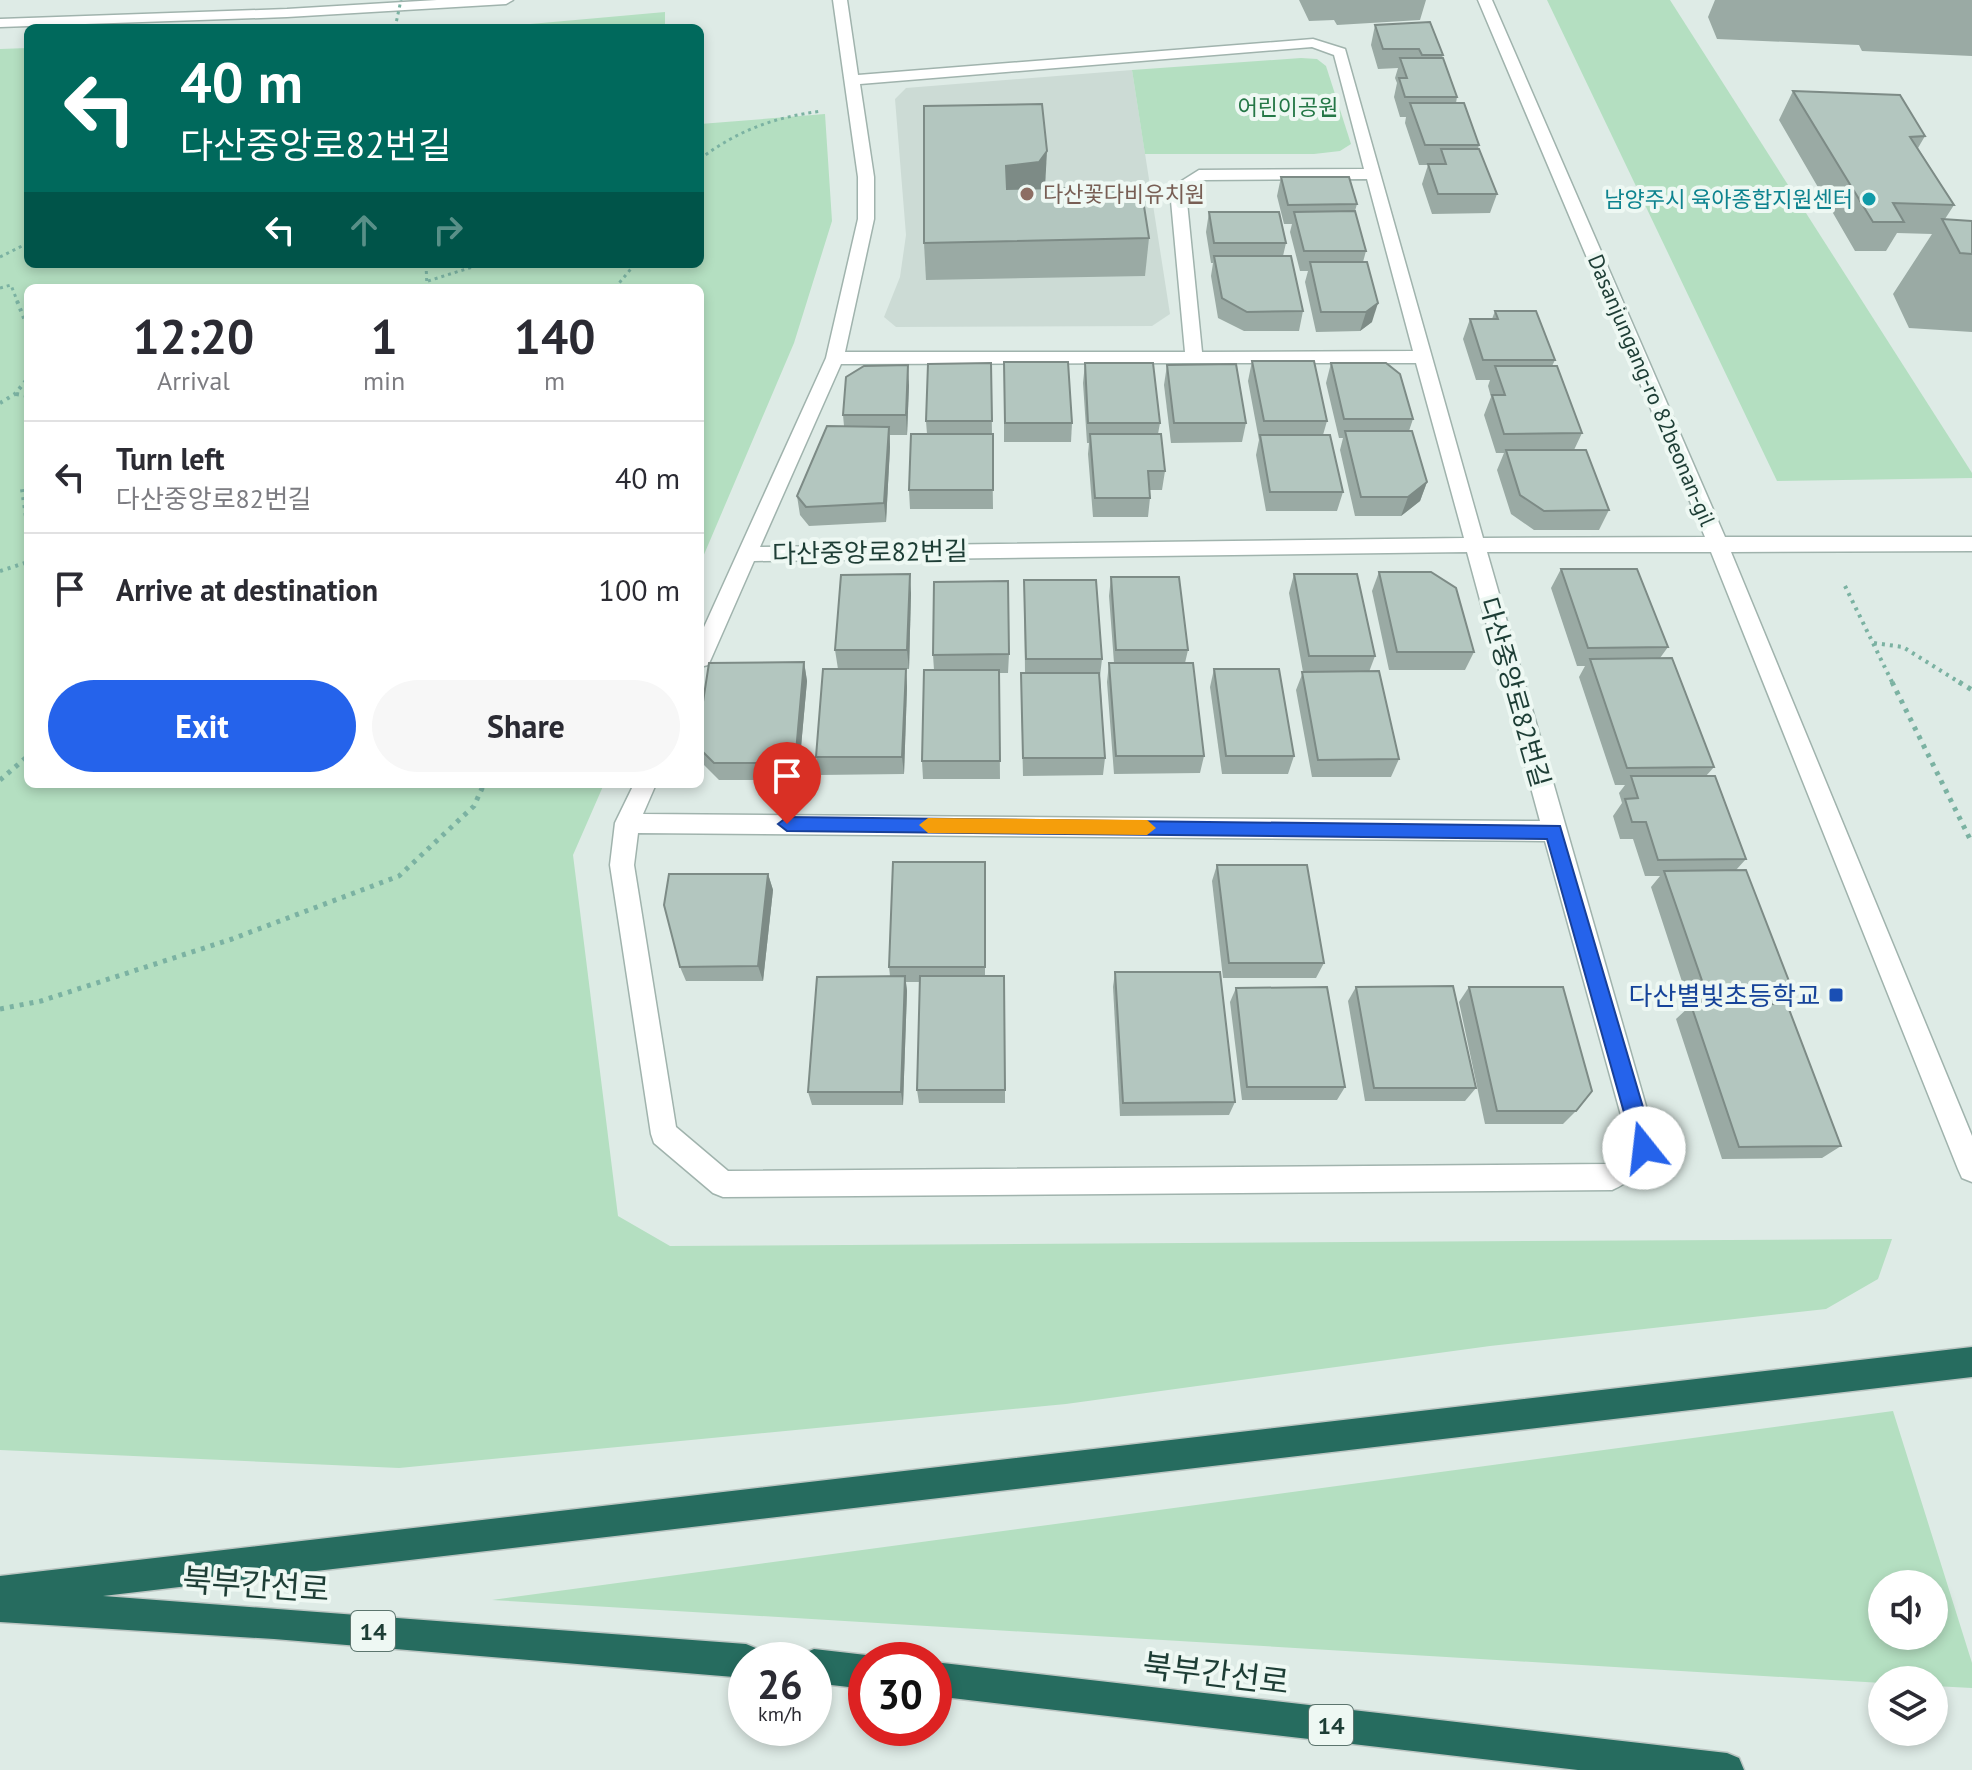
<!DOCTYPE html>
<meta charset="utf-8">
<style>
:root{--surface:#fff;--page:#f7f7f7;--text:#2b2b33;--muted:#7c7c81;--line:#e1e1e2;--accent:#2563eb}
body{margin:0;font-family:"PT Sans","Noto Sans KR",sans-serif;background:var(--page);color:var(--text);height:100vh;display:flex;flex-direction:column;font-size:30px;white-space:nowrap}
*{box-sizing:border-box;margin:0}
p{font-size:26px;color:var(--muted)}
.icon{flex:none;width:44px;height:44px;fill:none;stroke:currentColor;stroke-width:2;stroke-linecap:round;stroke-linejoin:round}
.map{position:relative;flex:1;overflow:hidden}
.drawer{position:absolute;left:24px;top:284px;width:680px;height:504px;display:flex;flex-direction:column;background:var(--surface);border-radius:12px;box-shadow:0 4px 12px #0003}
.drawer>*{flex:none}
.hud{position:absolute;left:24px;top:24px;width:680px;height:244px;border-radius:12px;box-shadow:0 4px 12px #0003;background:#00695c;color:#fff;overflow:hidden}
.fabs{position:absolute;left:1868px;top:1570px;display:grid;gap:16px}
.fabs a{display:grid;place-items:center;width:80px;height:80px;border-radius:50%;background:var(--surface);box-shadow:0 4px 12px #0003;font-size:40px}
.speed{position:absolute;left:728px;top:1642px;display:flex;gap:16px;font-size:40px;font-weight:700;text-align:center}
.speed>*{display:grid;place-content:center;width:104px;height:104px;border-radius:50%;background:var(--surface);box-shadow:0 4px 12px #0003;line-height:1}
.speed small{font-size:20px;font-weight:400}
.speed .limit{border:12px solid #d22;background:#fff;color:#111}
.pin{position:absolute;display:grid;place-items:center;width:68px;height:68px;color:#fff;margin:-82px -34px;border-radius:50% 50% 50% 0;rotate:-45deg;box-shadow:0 0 8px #0007}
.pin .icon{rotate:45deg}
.me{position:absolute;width:88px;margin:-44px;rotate:344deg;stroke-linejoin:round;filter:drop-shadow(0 0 6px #0008)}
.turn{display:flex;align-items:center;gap:28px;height:168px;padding:0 24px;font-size:36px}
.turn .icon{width:104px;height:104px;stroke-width:2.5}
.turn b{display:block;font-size:56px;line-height:68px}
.lanes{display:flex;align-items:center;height:76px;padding:0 24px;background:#0003;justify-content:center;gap:40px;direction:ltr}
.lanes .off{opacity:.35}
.eta{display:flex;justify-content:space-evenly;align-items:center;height:136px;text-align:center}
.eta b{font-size:48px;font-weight:600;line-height:56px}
.action{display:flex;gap:16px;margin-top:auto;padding:16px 24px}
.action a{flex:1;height:92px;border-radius:48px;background:var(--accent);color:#fff;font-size:32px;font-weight:600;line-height:92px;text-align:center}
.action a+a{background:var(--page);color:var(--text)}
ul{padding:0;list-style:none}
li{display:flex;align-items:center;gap:24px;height:112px;padding:0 24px;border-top:2px solid var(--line)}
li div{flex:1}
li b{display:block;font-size:30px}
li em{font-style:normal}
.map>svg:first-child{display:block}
.built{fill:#ccdbd5}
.green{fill:#b4dfc1;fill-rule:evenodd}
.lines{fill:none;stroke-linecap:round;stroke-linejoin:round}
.minor-casing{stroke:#a0b3ad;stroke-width:3}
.highway-casing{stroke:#bbc5c2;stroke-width:3}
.path-far2{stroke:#7bb2a2;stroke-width:3;stroke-dasharray:3 4;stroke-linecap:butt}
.path-far1{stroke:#7bb2a2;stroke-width:4;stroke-dasharray:3 5;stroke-linecap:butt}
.path{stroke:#7bb2a2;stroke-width:5;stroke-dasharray:4 6;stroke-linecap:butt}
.minor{fill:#fff;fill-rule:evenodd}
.highway{fill:#266c5f;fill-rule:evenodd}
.path-bridge{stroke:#7bb2a2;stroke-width:3;stroke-dasharray:3 4;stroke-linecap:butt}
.wall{fill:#9aaaa4}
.shaded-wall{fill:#7d8b86}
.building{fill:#b3c6bf;stroke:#7d8b86;stroke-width:2}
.route{fill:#2563eb;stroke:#184099;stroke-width:2}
.slow{fill:#f59e0b}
.education-dot{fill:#8d6e63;stroke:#eef8f3;stroke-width:3}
.culture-dot{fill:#0f9aa8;stroke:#eef8f3;stroke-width:3}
.transit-dot{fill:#1a4fb4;stroke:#eef8f3;stroke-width:3}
.labels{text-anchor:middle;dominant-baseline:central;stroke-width:8;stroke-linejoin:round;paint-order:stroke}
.far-park-label{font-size:22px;fill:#247746;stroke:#eef8f3}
.far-education-label{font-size:22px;fill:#785e54;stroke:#eef8f3;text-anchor:start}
.far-culture-label{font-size:22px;fill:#0d838f;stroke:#eef8f3;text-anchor:end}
.far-street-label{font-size:22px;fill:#1d3d35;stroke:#eef8f3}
.shield{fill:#eef8f3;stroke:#5c756e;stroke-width:2}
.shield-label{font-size:24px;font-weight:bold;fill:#1d3d35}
.street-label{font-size:26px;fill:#1d3d35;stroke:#eef8f3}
.transit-label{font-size:26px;fill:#164399;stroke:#eef8f3;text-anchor:end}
.near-street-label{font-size:32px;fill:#1d3d35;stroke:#eef8f3}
</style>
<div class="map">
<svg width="1972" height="1770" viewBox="0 0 1972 1770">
<rect width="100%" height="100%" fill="#deebe6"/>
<polygon class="built" points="1132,70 1170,314 1152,326 896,327 884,317 900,277 906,235 895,99 906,88"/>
<g class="green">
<polygon points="1547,0 1670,0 1972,473 1972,478 1777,481"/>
<polygon points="665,12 665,28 487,28"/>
<polygon points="28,48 28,264 700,264 700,124 825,114 832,221 794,343 700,564 700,288 28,288 28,784 604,784 573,855 618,1216 670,1246 1892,1239 1878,1279 1826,1309 1490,1346 1066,1404 399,1468 0,1450 0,49"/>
<polygon points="1301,58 1317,59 1326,66 1351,144 1340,151 1314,154 1145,154 1132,70"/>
<path d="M1893,1411L1972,1663V1688L1934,1686V1680H1882V1683L492,1600ZM1934,1584V1636H1882V1584Z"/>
</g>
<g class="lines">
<g class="minor-casing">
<g id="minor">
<polygon points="437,0 513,0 506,4 287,17 0,27 0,19 287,9"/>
<path d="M833,0H847L858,75L1313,39L1345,49L1483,538L1705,537L1478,0H1492L1725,537H1972V551L1731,552L1972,1136V1182L1962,1178L1958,1169L1711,552H1487L1658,1148C1650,1165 1629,1183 1612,1190L723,1197L713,1193L654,1143L651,1134L610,865L615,823L634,784H656L643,814L1540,821L1467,552L754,561L711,659L708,665L700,667V636L826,358L858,219V177ZM1312,47L1334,55L1364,169L1199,170L1172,187L1170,190L1185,352H845L874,219V177L860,84ZM1367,179L1413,351L1202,352L1186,192L1203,180ZM1192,363H1416L1464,538L760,547L841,364ZM638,833L1545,841L1629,1144L1607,1164L728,1171L676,1127L634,865Z"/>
</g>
</g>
<g class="highway-casing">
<g id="highway">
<polygon points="1972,1347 1972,1377 103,1596 746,1644 758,1649 762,1660 746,1660 746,1678 274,1639 0,1622 0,1576"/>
<polygon points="814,1649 866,1655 877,1660 866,1660 866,1689 814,1683 814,1660 800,1660 802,1654"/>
<polygon points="934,1662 1727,1753 1739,1758 1744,1770 1578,1770 934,1696"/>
</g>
</g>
<g class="path-far2">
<path d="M700,159C738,130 775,117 822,111"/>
<polyline points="0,257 28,243"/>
<polyline points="426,264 427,288"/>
<polyline points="428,281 482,264"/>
<polyline points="0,288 11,285 18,303"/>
<polyline points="615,288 635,264"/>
</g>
<g class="path-far1">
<polyline points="17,301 28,328"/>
<polyline points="16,394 28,396"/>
<polyline points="0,403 15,394 28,378"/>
<polyline points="28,484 22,489 28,531"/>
<polyline points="0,571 28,562"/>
<polyline points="1845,586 1893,684"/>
<polyline points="1874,643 1903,647 1962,684"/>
</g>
<g class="path">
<polyline points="1892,682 1972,843"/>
<polyline points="1959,682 1972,690"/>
<polyline points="0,780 28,756"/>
<polyline points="0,1009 41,1001 232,939 399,876 474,806 484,784"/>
</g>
<use href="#minor" class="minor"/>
<use href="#highway" class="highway"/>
<polyline class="path-bridge" points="395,28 401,0"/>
</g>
<g class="wall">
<polygon points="1299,0 1426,0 1420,20 1337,25 1334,20 1309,21"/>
<polygon points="1715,0 1972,0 1972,56 1862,51 1859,45 1717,39 1708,17"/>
<polygon points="1375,25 1443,55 1442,58 1457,97 1456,103 1479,145 1478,149 1497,194 1490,213 1432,214 1422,184 1428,165 1419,165 1405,123 1406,117 1400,117 1394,97 1397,83 1395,78 1398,68 1378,69 1371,45"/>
<polygon points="1793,91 1925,136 1918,148 1954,205 1945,219 1972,221 1972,332 1909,328 1893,294 1932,234 1897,233 1886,251 1855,251 1779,120"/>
<polygon points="1281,177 1357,204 1355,211 1366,251 1363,262 1372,322 1360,331 1316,332 1305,282 1308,271 1300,271 1290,232 1292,224 1284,224 1277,196"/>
<polygon points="1045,188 1149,238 1145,276 926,280 924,243"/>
<polygon points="1209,212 1286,243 1283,256 1303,311 1299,331 1244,331 1218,318 1211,276 1213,263 1211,263 1206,232"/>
<polygon points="1495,311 1555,360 1552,366 1582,433 1574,450 1609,510 1599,530 1534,530 1511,514 1497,470 1504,453 1496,453 1484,415 1491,397 1488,386 1490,380 1476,380 1463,339 1470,319 1492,319"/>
<polygon points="1252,361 1327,421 1323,435 1343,492 1337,511 1266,511 1256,455 1259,440 1248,381"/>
<polygon points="1004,362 1072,423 1071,442 1004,442"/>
<polygon points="991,363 993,509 910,509 909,490 927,434 926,421"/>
<polygon points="1085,363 1160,423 1158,434 1165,471 1162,490 1150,490 1150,498 1148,517 1093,517 1088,454 1089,443 1087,443 1083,383"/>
<polygon points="1331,363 1413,419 1409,431 1427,482 1420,501 1401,516 1355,516 1340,450 1343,438 1339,438 1326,383"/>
<polygon points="1167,365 1246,423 1242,442 1171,443 1164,385"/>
<polygon points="909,385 907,435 890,435 890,447 886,522 809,526 800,515 797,496 844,426 843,415"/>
<polygon points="1561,569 1668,647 1660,658 1714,767 1706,776 1746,859 1736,870 1794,994 1783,1004 1841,1146 1822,1158 1722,1159 1676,1019 1690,1006 1651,887 1660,876 1645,876 1633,839 1620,839 1613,816 1622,803 1619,793 1625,785 1615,785 1579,677 1585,666 1577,666 1551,588"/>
<polygon points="1379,572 1474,652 1465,670 1389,670 1372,591"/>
<polygon points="1294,574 1375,656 1369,672 1399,759 1391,777 1312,777 1296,690 1303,672 1289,593"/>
<polygon points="1111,577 1188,650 1185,663 1204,756 1200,773 1114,774 1107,682 1109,663 1114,663 1109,596"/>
<polygon points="1024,580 1102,659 1100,676 1105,758 1103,775 1023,776 1021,691 1021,673 1025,673"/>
<polygon points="911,593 909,669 838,669 835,650"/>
<polygon points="1009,654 1008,673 999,673 1000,779 923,779 922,761 934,670 933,655"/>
<polygon points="804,662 807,681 798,780 719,780 702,763 700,757 700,721"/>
<polygon points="906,669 907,687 904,774 819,775 816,757"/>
<polygon points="1214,669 1294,756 1288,774 1222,774 1210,687"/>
<polygon points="985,862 985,976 1005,1090 1005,1103 919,1103 917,1090 920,982 906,982 907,991 903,1105 812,1105 808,1092 890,976 889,967"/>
<polygon points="1217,865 1324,963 1316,978 1223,978 1212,881"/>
<polygon points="768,874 773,890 763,981 686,981 680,967"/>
<polygon points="1115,972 1235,1102 1229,1115 1120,1116 1113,987"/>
<polygon points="1356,987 1476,1088 1465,1101 1365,1101 1348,1001"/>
<polygon points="1469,987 1576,1111 1563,1124 1485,1124 1459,1002"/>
<polygon points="1236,988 1345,1087 1337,1100 1242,1100 1230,1002"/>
</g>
<g class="shaded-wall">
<polygon points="1047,151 1045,188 1005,203 1006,166"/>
<polygon points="1378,303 1372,322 1360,331 1366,312"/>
<polygon points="908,365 909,385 907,435 906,415"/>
<polygon points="889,427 890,447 886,522 884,503"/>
<polygon points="1427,482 1420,501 1401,516 1408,497"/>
<polygon points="910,574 911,593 909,669 907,650"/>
<polygon points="804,662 807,681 798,780 795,763"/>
<polygon points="906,669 907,687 904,774 902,757"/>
<polygon points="768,874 773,890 763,981 758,966"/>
<polygon points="905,976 907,991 903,1105 901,1092"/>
</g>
<g class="building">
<polygon points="1430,22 1443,55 1422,55 1419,49 1383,49 1375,25"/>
<polygon points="1400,58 1443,58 1457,97 1405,97 1399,78 1407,78"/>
<polygon points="1793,91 1900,95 1925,136 1910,137 1954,205 1893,203 1904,222 1873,222"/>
<polygon points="1410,103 1464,103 1479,145 1425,145"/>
<polygon points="1042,104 1047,151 1039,162 1006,166 1007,189 1141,187 1149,238 924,243 924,106"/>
<polygon points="1441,149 1479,149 1497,194 1438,194 1428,164 1446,164"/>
<polygon points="1281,177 1349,177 1357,204 1288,205"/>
<polygon points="1355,211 1366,251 1304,251 1294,212"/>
<polygon points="1209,212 1279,212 1286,243 1214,243"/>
<polygon points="1942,219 1972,221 1972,254 1960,253"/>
<polygon points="1214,256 1291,256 1303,311 1247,312 1222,298"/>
<polygon points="1310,262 1367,262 1378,303 1366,312 1321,312"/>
<polygon points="1495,311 1536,311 1555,360 1483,360 1470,319 1498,319"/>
<polygon points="1252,361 1314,361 1327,421 1264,421"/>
<polygon points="1004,362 1068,362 1072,423 1005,423"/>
<polygon points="991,363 992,421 926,421 928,364"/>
<polygon points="1085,363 1153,363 1160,423 1088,423"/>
<polygon points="1331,363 1386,363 1400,374 1413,419 1344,419"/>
<polygon points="1236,364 1246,423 1174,423 1167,365"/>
<polygon points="908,365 906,415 843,415 846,377 864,366"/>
<polygon points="1495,366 1557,366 1582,433 1504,434 1492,395 1505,395"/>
<polygon points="827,426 889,427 884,503 806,507 797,496"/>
<polygon points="1345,431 1412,431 1427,482 1408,497 1361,497"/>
<polygon points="911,434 993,434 993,490 909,490"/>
<polygon points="1090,434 1161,434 1165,471 1148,471 1150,498 1095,498"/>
<polygon points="1260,435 1330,435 1343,492 1270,492"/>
<polygon points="1506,450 1586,450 1609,510 1544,511 1520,495"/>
<polygon points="1561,569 1637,569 1668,647 1588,648"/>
<polygon points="1379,572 1431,572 1456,588 1474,652 1397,652"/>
<polygon points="910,574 907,650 835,650 841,575"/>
<polygon points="1294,574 1357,574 1375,656 1309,656"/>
<polygon points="1111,577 1179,577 1188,650 1116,650"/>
<polygon points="1024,580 1096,580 1102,659 1026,659"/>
<polygon points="1008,581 1009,654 933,655 934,582"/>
<polygon points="1672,658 1714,767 1627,768 1590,659"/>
<polygon points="804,662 795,763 714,763 700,749 700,721 709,663"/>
<polygon points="1109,663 1193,663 1204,756 1116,756"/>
<polygon points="823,669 906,669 902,757 816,757"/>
<polygon points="1214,669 1279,669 1294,756 1226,756"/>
<polygon points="924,670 999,670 1000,761 922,761"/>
<polygon points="1379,671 1399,759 1318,760 1302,672"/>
<polygon points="1021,673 1099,673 1105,758 1023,758"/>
<polygon points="1631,776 1715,776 1746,859 1658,860 1646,822 1632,822 1625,799 1638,798"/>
<polygon points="893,862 985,862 985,967 889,967"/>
<polygon points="1217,865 1307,865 1324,963 1229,963"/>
<polygon points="1746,870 1794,994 1707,995 1664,871"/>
<polygon points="669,874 768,874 758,966 680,967 664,905"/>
<polygon points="1115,972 1220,972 1235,1102 1123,1103"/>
<polygon points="905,976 901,1092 808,1092 817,977"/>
<polygon points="920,976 1004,976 1005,1090 917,1090"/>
<polygon points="1453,986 1476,1088 1374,1088 1356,987"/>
<polygon points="1327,987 1345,1087 1247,1087 1236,988"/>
<polygon points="1469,987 1563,987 1592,1091 1576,1111 1497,1111"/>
<polygon points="1787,1004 1841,1146 1739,1147 1691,1005"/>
</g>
<polygon class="route" points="787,817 1560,826 1655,1148 1652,1155 1644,1158 1637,1155 1634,1148 1547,839 787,831 778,824"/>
<polygon class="slow" points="928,818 1147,820 1156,828 1147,835 928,833 919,825"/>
<circle class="education-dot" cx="1027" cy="194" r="8"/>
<circle class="culture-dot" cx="1869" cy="199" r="8"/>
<rect class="transit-dot" x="1828" y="987" width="16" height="16" rx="4"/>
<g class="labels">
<g class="far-park-label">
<text x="1288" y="107">어린이공원</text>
</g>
<g class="far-education-label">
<text x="1043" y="194">다산꽃다비유치원</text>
</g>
<g class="far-culture-label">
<text x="1853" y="199">남양주시 육아종합지원센터</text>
</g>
<g class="far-street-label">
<text transform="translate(1652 390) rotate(67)">Dasanjungang-ro 82beonan-gil</text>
</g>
<g class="shield">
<rect x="351" y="1611" width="44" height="40" rx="6"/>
<rect x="1309" y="1705" width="44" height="40" rx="6"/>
</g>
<g class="shield-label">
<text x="373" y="1631">14</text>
<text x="1331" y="1725">14</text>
</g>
<g class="street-label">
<text transform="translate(870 552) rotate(-1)">다산중앙로82번길</text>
<text transform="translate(1515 692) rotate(74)">다산중앙로82번길</text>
</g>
<g class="transit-label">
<text x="1820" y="995">다산별빛초등학교</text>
</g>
<g class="near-street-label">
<text transform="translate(256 1584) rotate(4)">북부간선로</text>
<text transform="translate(1216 1673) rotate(7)">북부간선로</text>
</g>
</g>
</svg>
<div class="fabs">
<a><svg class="icon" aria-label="sound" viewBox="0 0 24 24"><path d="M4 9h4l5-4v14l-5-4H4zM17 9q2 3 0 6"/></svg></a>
<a><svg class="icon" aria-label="layers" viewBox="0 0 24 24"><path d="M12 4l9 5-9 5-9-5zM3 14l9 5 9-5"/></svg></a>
</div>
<div class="speed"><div>26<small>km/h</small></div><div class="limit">30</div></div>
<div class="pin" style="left:787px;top:824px;background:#d93025"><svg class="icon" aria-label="arrive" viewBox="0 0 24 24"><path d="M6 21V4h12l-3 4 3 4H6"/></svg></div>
<svg class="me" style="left:1644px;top:1148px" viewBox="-20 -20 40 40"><circle r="19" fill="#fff"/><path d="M0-13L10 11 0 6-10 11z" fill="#2563eb"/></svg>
<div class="hud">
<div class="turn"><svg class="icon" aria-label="left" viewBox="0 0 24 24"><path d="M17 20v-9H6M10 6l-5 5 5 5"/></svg><div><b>40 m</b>다산중앙로82번길</div></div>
<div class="lanes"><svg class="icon" aria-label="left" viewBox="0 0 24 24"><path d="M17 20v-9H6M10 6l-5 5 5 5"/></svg><svg class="icon off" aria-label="ahead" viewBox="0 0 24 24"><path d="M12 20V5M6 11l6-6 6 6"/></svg><svg class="icon off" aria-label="right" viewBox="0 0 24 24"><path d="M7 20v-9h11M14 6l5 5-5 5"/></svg></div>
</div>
<section class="drawer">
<div class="eta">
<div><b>12:20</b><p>Arrival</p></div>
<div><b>1</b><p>min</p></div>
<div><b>140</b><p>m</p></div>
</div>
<ul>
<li><svg class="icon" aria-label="left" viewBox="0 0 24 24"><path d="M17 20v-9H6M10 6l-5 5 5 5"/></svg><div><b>Turn left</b><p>다산중앙로82번길</p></div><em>40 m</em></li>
<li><svg class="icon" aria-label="arrive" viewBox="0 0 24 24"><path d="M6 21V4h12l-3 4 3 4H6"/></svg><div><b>Arrive at destination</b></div><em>100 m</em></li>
</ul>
<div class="action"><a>Exit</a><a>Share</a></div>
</section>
</div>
